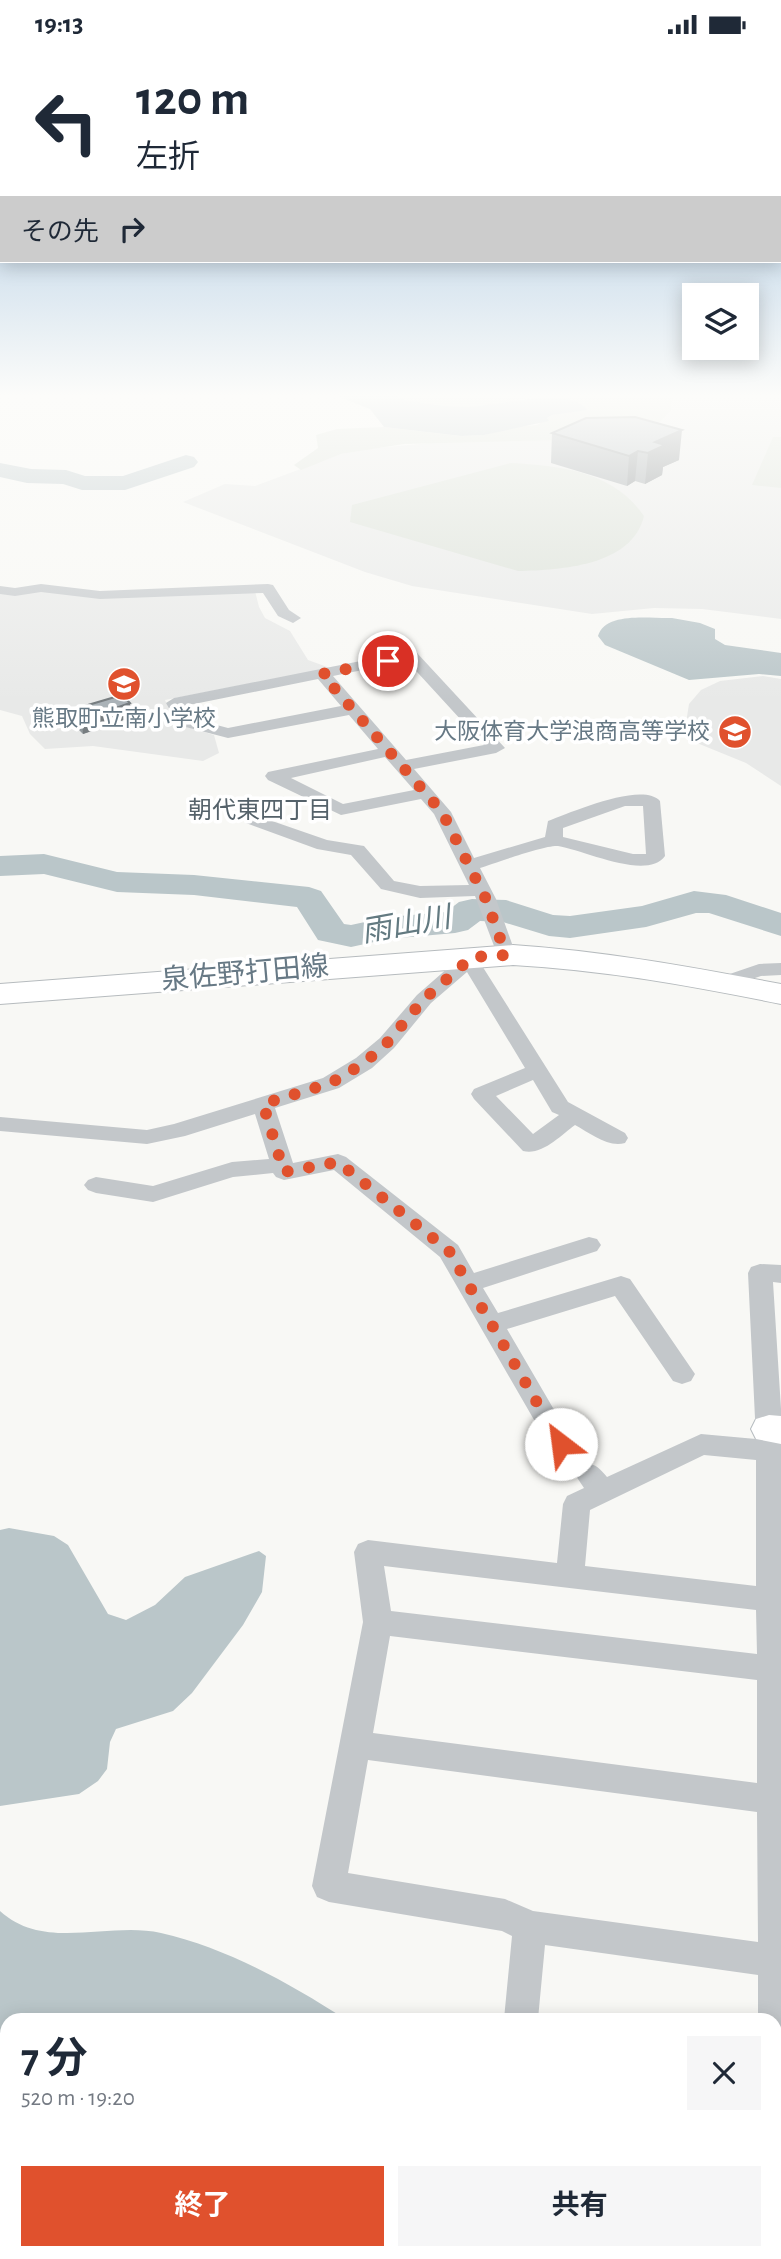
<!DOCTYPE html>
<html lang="ja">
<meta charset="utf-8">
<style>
:root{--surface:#fff;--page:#f6f6f7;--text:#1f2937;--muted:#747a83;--accent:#e0512d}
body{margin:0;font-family:"Alegreya Sans","Noto Sans JP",sans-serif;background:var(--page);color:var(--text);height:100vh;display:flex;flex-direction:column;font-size:26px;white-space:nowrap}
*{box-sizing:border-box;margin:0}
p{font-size:23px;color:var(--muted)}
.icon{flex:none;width:38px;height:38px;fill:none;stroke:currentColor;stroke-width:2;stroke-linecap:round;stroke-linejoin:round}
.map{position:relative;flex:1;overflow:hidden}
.drawer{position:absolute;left:0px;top:1964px;width:782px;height:247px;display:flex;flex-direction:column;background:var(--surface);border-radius:21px 21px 0 0;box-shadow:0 4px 18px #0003}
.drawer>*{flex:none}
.banner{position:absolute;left:0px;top:0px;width:782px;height:214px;box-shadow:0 4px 18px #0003;background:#fff;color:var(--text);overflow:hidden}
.controls{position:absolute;left:682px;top:234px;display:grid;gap:14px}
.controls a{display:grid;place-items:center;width:77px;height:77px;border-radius:0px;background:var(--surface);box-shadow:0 4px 18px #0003;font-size:35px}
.pin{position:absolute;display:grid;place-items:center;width:60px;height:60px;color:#fff;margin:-30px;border:4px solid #fff;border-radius:50%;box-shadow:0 2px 7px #0007}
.me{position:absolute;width:77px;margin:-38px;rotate:330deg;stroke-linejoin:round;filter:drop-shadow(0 0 5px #0008)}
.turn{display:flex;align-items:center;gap:24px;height:147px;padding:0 21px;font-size:32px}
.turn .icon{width:91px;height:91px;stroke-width:2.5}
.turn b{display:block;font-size:49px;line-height:60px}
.then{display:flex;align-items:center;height:66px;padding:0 21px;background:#0003;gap:14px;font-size:26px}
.round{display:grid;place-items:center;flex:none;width:74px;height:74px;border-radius:0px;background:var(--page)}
.headline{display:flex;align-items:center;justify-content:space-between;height:119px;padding:0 21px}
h1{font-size:42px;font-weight:700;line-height:52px}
.cta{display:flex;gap:14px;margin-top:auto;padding:14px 21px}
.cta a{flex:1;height:80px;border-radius:0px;background:var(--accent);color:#fff;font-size:28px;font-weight:700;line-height:80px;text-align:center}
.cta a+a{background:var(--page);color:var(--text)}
.status{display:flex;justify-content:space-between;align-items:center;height:49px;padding:0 35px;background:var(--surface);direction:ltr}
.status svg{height:19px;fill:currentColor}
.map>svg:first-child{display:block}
.built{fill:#e8e9e8}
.green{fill:#d9dfd6}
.water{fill:#bac6c9}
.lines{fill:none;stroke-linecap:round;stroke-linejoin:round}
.river{fill:#bac6c9;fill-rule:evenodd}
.secondary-casing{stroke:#b5bbbf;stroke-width:2}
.primary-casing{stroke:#b6bbbe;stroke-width:2}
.street{fill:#c3c7ca;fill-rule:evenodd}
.secondary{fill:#fff;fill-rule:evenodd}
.primary{fill:#fff;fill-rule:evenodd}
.wall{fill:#92999d}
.shaded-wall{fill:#777d80}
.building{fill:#aab2b7;stroke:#777d80;stroke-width:2}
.route{stroke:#e0512d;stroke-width:12;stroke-dasharray:0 21.6}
.labels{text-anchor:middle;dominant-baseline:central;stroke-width:7;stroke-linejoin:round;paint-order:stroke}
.far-poi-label{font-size:23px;fill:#677985;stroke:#fff}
.far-neighbourhood-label{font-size:24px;fill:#55626a;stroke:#fff}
.street-label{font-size:28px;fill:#677985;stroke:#fff}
.water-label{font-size:30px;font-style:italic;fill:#637a81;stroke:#fff}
</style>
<div class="status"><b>19:13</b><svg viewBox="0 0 49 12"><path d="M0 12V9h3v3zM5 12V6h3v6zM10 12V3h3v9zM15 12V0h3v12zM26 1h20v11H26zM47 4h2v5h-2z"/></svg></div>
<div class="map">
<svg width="781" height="2210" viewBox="0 0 781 2210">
<rect width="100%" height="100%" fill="#f8f8f5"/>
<g class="built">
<polygon points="671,345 781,345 781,570 702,560 654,559 592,565 412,537 365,523 183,453 225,435 255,437 341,405 376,399 660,373 671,362"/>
<polygon points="43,542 96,548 255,542 259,558 265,569 290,582 308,611 330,619 165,651 175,674 214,686 219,704 203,712 93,697 45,700 30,685 22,667 0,661 0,544"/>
<polygon points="763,627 781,630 781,737 746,714 692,692 686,674 689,655 701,641 720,632"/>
</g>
<g class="green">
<path d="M398,345H671V362L660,373L635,386L602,390L404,395L341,405L301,421L294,416L318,399L316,386L337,380L384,378L460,387L484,386L514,378L537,376L552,366L586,360C552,336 508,356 470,358C449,359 426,354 405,351L399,349Z"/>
<polygon points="773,388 781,388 781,439 752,436"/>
<path d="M511,414C561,417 613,422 644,467C632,517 561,521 518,522L350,473L352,456Z"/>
</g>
<g class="water">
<path d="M332,345H398L399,349L405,351C425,354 445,358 465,358C490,358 572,336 587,361L552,366L547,369L549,372L484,386L461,387L384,378L370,360Z"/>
<path d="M672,569L700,574L715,580V590L725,596L781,604V627L759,625L689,631L605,596L598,587C606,562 651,570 672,569Z"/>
<polygon points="9,1479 54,1487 68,1496 108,1565 126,1571 155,1556 185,1528 259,1502 266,1507 262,1543 243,1576 192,1644 173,1662 116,1680 110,1693 107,1720 98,1732 79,1745 0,1757 0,1481"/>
<path d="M0,1862C45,1903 108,1872 161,1884C227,1899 289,1934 345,1970H7V2203H99L94,2210H0Z"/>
<polygon points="191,2203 416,2203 411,2210 197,2210"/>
</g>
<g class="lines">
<g class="river">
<polygon points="186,406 194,408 198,413 194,418 125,441 82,441 63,435 27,434 0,428 0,414 31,420 66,421 85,427 123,427"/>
<polygon points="44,805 117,823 194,826 309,838 321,842 344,875 351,876 388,868 446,863 459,853 472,850 506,851 553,866 570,867 642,857 694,842 726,846 781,864 781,887 709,864 696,864 646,878 570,889 549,887 503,873 480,872 468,881 455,884 388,890 351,898 318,891 297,858 194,846 117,843 44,825 0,827 0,807"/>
</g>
<g class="secondary-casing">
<polygon id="secondary" points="769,1366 781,1367 781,1395 756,1390 751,1380 756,1370"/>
</g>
<g class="primary-casing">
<path id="primary" d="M513,896C604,902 692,918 781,935V955C692,937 604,921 513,916L0,955V935Z"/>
</g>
<g class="street">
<polygon points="41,535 100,542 268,535 273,536 289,561 301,569 293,574 278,567 263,544 100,550 41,543 15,547 0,545 0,537 15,539"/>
<path d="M411,602L417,604L505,699L496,704L414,720L451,763L474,809L545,788L548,772C570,764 642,732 660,752L665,807C647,832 584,801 558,797C544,796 496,814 480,819L496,850L516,906L513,910H499L475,847L420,849L381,840L351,806L317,800L246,774L243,770L252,765L327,791L364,797L394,832L420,837L469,836L434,765L421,750L341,766L268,731L265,727L268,723L378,700L349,666L228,689L178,676L166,654L174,649ZM407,612L484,696L406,711L333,627ZM318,630L341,657L228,679L190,669L184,657ZM385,708L414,741L343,755L291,729ZM625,757H643L646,805H633L563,788V779Z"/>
<path d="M472,902L479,904L482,908L479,912L568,1053L625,1084L628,1089L625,1094C608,1099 590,1084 575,1076C561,1086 542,1107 523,1102L474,1050L471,1045L474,1040L525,1019L467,923L431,954L394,999L372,1019L339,1039L275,1059L293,1114L338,1105L346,1108L458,1196L474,1224L589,1188L597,1190L601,1196L597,1202L483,1239L498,1264L621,1227L630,1230L695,1325L691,1332L682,1335L673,1332L615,1247L507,1280L574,1395L570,1402L561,1405L552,1402L440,1208L334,1121L284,1131L276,1128L273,1124L233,1128L153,1153L96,1144L88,1141L84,1136L88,1131L96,1128L153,1137L232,1113L269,1110L255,1065L185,1087L147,1095L0,1082V1068L147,1081L174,1075L323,1029L356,1009L380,989L417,946L465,904ZM533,1031L552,1063L559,1066L533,1085L496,1047Z"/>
<polygon points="781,914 781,926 761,927 722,940 715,938 712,934 715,930 759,915"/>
<path d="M760,1215L781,1216V1234L773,1233L781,1360V2210H759V2203H775V1970H758V1926L545,1896L538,1970H504L512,1887L502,1882L329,1853L317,1848L312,1837L363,1573L354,1503L358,1495L368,1491L557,1514L563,1455L567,1447L584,1439L574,1424L578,1416C593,1412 598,1417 607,1428L701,1385L756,1390L748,1224L751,1218ZM704,1406L756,1411V1537L585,1517L590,1461ZM384,1517L756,1561L757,1605L391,1562ZM390,1587L757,1631V1734L373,1684ZM368,1711L757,1763L758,1893L533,1862L505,1850L348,1824Z"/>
<rect x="480" y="2203" width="38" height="7"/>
</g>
<use href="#secondary" class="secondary"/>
<use href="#primary" class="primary"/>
</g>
<g class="wall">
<polygon points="635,368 679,411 663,418 662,426 645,435 635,432 627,437 551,414 552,384"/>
<polygon points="71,661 132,668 83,685 73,675"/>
</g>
<g class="shaded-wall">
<polygon points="682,381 679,411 663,418 662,426 645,435 648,404 655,393"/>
<polygon points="638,402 635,432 627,437 629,407"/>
<polygon points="130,654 132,668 83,685 82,671"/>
</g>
<g class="building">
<polygon points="635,368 682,381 655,393 665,396 648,404 638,402 629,407 552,384 586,369"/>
<polygon points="122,646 130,654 82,671 71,661"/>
</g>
<linearGradient id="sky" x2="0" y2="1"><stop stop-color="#95bbdc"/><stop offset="0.53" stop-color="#fcfcfa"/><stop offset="1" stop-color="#fcfcfa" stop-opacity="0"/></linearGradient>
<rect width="781" height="654" fill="url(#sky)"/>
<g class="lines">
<polyline class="route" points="388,612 322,625 442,763 486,850 506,906 472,908 424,950 387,994 364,1014 331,1034 263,1055 284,1123 338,1113 449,1202 561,1395"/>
</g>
<defs>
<g id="school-disc" transform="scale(1.75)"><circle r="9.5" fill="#e0512d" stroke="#fff"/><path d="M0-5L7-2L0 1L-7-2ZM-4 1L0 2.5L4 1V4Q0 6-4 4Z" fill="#fff"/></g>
</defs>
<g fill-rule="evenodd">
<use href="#school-disc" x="124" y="635"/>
<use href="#school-disc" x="735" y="683"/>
</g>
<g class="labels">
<g class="far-poi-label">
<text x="124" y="670">熊取町立南小学校</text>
<text x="710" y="683" text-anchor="end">大阪体育大学浪商高等学校</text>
</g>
<g class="far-neighbourhood-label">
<text x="260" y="762">朝代東四丁目</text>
</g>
<g class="street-label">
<text transform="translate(245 925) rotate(-5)">泉佐野打田線</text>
</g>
<g class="water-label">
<text transform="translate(406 876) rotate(-10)">雨山川</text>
</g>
</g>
</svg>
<div class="controls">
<a><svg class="icon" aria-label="layers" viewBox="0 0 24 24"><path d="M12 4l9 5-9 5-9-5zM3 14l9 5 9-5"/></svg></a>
</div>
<div class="pin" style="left:388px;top:612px;background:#d93025"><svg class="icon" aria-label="arrive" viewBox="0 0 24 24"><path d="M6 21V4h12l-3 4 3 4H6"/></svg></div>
<svg class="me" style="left:561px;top:1395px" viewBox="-20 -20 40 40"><circle r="19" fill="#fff"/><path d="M0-13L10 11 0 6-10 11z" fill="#e0512d"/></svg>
<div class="banner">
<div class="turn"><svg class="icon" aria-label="left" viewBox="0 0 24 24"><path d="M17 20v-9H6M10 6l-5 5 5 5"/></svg><div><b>120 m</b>左折</div></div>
<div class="then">その先<svg class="icon" aria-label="right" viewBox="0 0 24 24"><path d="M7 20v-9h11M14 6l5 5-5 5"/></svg></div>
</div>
<section class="drawer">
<div class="headline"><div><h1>7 分</h1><p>520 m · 19:20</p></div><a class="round"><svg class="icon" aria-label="close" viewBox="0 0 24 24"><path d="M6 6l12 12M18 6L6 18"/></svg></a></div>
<div class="cta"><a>終了</a><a>共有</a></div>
</section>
</div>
